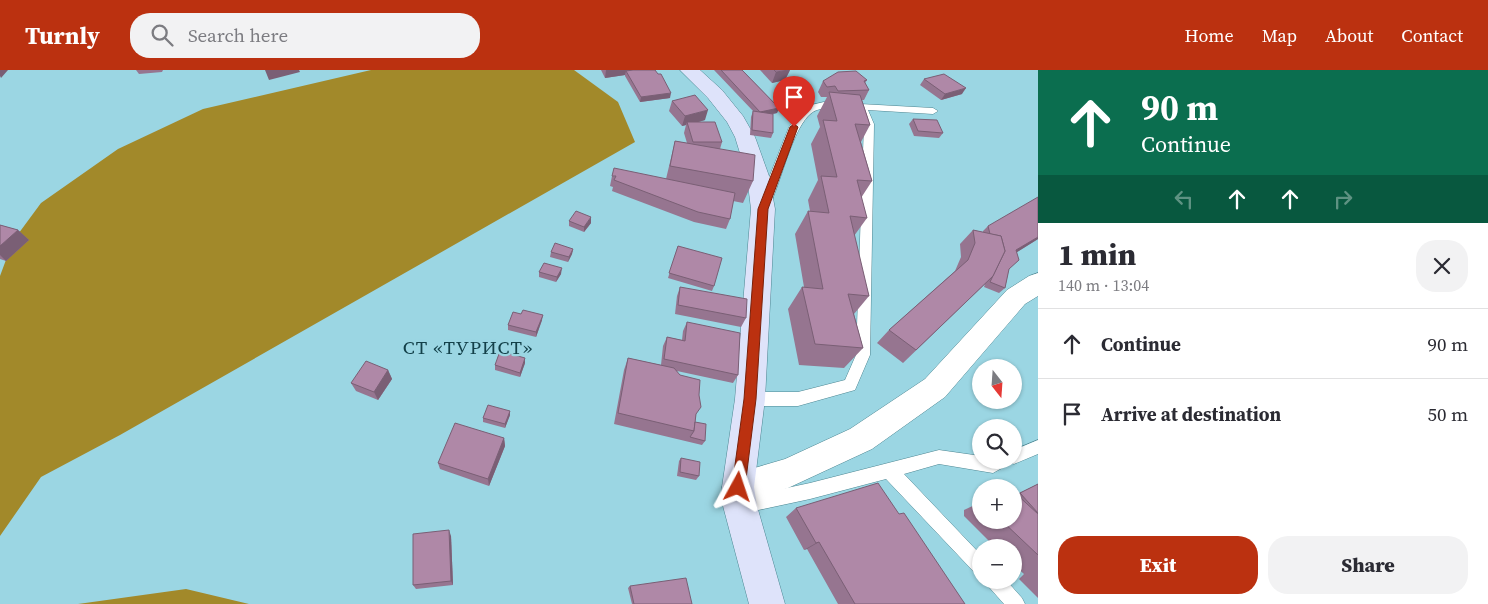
<!DOCTYPE html>
<meta charset="utf-8">
<style>
:root{--surface:#fff;--page:#f2f2f3;--text:#2b2b33;--muted:#7c7c81;--line:#e1e1e2;--accent:#bb3110}
body{margin:0;font-family:"Source Serif 4",serif;background:var(--page);color:var(--text);height:100vh;display:flex;flex-direction:column;font-size:19px;white-space:nowrap}
*{box-sizing:border-box;margin:0}
p{font-size:16px;color:var(--muted)}
.icon{flex:none;width:28px;height:28px;fill:none;stroke:currentColor;stroke-width:2;stroke-linecap:round;stroke-linejoin:round}
.map{position:relative;flex:1;overflow:hidden}
.details{display:flex;flex-direction:column;background:var(--surface);width:450px}
.details>*{flex:none}
.hud{background:#0b6e4f;color:#fff;overflow:hidden}
.needle{width:32px;rotate:163deg}
.fabs{position:absolute;left:972px;top:289px;display:grid;gap:10px}
.fabs a{display:grid;place-items:center;width:50px;height:50px;border-radius:50%;background:var(--surface);box-shadow:0 1px 4px #0004;font-size:25px}
.pin{position:absolute;display:grid;place-items:center;width:42px;height:42px;color:#fff;margin:-51px -21px;border-radius:50% 50% 50% 0;rotate:-45deg;box-shadow:0 0 5px #0007}
.pin .icon{rotate:45deg}
.me{position:absolute;width:55px;margin:-28px;rotate:5deg;stroke-linejoin:round;filter:drop-shadow(0 0 4px #0008)}
.turn{display:flex;align-items:center;gap:18px;height:105px;padding:0 20px;font-size:22px}
.turn .icon{width:65px;height:65px;stroke-width:2.5}
.turn b{display:block;font-size:35px;line-height:42px}
.lanes{display:flex;align-items:center;height:48px;padding:0 20px;background:#0003;justify-content:center;gap:25px;direction:ltr}
.lanes .off{opacity:.35}
.round{display:grid;place-items:center;flex:none;width:52px;height:52px;border-radius:20px;background:var(--page)}
.summary{display:flex;align-items:center;justify-content:space-between;height:85px;padding:0 20px}
h1{font-size:30px;font-weight:800;line-height:38px}
.button{display:flex;gap:10px;margin-top:auto;padding:10px 20px}
.button a{flex:1;height:58px;border-radius:20px;background:var(--accent);color:#fff;font-size:20px;font-weight:800;line-height:58px;text-align:center}
.button a+a{background:var(--page);color:var(--text)}
ul{padding:0;list-style:none}
li{display:flex;align-items:center;gap:15px;height:70px;padding:0 20px;border-top:1px solid var(--line)}
li div{flex:1}
li b{display:block;font-size:19px}
li em{font-style:normal}
header{display:flex;align-items:center;gap:30px;box-sizing:border-box;height:70px;padding:0 25px;background:var(--accent);color:#fff}
header strong{font-size:24px}
nav{display:flex;gap:28px;margin-inline-start:auto;font-size:18px}
.search{width:350px;height:45px;background:var(--page);display:flex;align-items:center;gap:12px;box-sizing:border-box;padding:0 18px;border-radius:20px;color:var(--muted);font-size:19px}
main{display:flex;flex:1;min-height:0}
.map>svg:first-child{display:block}
.forest{fill:#a2892a}
.lines{fill:none;stroke-linecap:round;stroke-linejoin:round}
.lane-casing{stroke:#4d8692;stroke-width:1}
.street-casing{stroke:#4d8692;stroke-width:1}
.secondary-casing{stroke:#4d8692;stroke-width:1}
.lane{fill:#fff;fill-rule:evenodd}
.street{fill:#fff;fill-rule:evenodd}
.secondary{fill:#dee3fa;fill-rule:evenodd}
.wall{fill:#967590}
.shaded-wall{fill:#7a5f75}
.building{fill:#af88a7;stroke:#7a5f75}
.route{fill:#bb3110;stroke:#7a200a}
.labels{text-anchor:middle;dominant-baseline:central;stroke-width:4.5;stroke-linejoin:round;paint-order:stroke}
.neighbourhood-label{font-size:19px;letter-spacing:1px;fill:#134049;stroke:#9bd6e3}
</style>
<header>
<strong>Turnly</strong>
<div class="search"><svg class="icon" aria-label="search" viewBox="0 0 24 24"><circle cx="10" cy="10" r="6"/><path d="M15 15l6 6"/></svg>Search here</div>
<nav><a>Home</a><a>Map</a><a>About</a><a>Contact</a></nav>
</header>
<main>
<div class="map">
<svg width="1038" height="534" viewBox="0 0 1038 534">
<rect width="100%" height="100%" fill="#9bd6e3"/>
<g class="forest">
<polygon points="371,0 574,0 618,32 635,72 120,365 41,407 0,466 0,206 13,171 41,133 118,79 203,39"/>
<polygon points="186,519 249,534 76,534 78,534"/>
</g>
<g class="lines">
<g class="lane-casing">
<g id="lane">
<path d="M824,32L933,38L938,41L933,44L868,40L874,54L870,285L855,320L798,336H750L745,334L743,329L745,324L750,322H798L845,310L856,285L864,54L859,42L860,40C847,39 830,36 817,40C794,47 781,115 769,136H761L759,133L789,57L807,36Z"/>
<polygon points="1038,370 1038,384 1014,394 1011,393 993,403 939,394 904,404 981,485 981,506 975,503 886,409 810,429 740,444 734,442 732,436 734,430 740,428 810,413 939,380 981,386 981,390 1014,390 1014,380"/>
<polygon points="985,510 1006,510 1022,528 1025,534 1004,534 988,516"/>
</g>
</g>
<g class="street-casing">
<polygon id="street" points="1038,203 1038,226 1025,234 945,327 872,379 788,418 738,433 727,428 722,417 727,406 785,389 850,359 925,309 1007,220 1029,206"/>
</g>
<g class="secondary-casing">
<polygon id="secondary" points="680,0 700,0 722,20 743,46 755,67 769,106 775,139 765,329 754,417 757,436 785,534 749,534 723,436 722,417 735,329 751,139 747,106 735,67 727,52 708,28"/>
</g>
<use href="#lane" class="lane"/>
<use href="#street" class="street"/>
<use href="#secondary" class="secondary"/>
</g>
<g class="wall">
<polygon points="136,0 163,0 162,2 139,4"/>
<polygon points="601,0 655,0 670,28 640,32 625,6 625,5 605,8"/>
<polygon points="714,0 742,0 779,38 777,43 772,44 773,63 771,68 750,65 751,47 753,41"/>
<polygon points="760,0 790,0 785,10 772,13"/>
<polygon points="924,9 962,24 941,30 920,15"/>
<polygon points="867,10 865,13 869,20 864,30 862,30 870,55 861,72 872,111 861,128 867,148 854,166 869,226 854,244 863,278 844,298 799,295 788,239 802,217 804,217 795,164 808,141 810,141 808,130 818,110 811,74 820,57 817,46 827,27 821,27 818,22 823,11"/>
<polygon points="672,31 705,50 698,52 722,72 720,79 753,111 743,133 733,131 730,149 726,159 694,152 612,121 613,117 610,116 612,106 666,109 675,71 687,73 684,63 686,55 682,56 669,41"/>
<polygon points="913,49 943,63 939,68 914,66 909,54"/>
<polygon points="569,151 591,153 584,162 569,156"/>
<polygon points="0,155 18,160 29,170 6,191 0,189"/>
<polygon points="988,156 1038,169 1017,182 1009,199 1005,218 999,223 984,217 985,214 903,293 877,273 889,260 955,201 961,187 960,174 973,160 983,162 983,161"/>
<polygon points="678,176 714,216 712,221 668,208"/>
<polygon points="573,179 572,184 568,192 550,187 551,182"/>
<polygon points="539,202 561,204 556,212 539,207"/>
<polygon points="680,217 746,248 741,257 675,244 677,226"/>
<polygon points="542,250 536,267 508,260 508,255"/>
<polygon points="687,252 738,305 733,313 677,301 696,345 695,352 705,371 702,375 614,354 624,300 628,288 661,295 663,276 667,267 682,270 683,261"/>
<polygon points="525,293 520,307 495,300 495,295"/>
<polygon points="388,300 392,309 378,330 356,321 351,313"/>
<polygon points="510,341 510,345 505,358 483,352 483,348"/>
<polygon points="504,368 505,376 489,416 440,399 438,393"/>
<polygon points="681,388 699,406 696,410 677,406 679,391"/>
<polygon points="1038,414 1038,528 1019,509 1024,504 1014,495 1014,478 996,478 964,446 964,440 981,432 981,450 1014,450 1017,424"/>
<polygon points="796,438 899,444 965,534 838,534 807,479 804,480 786,447"/>
<polygon points="451,466 453,515 416,519 413,515"/>
<polygon points="630,516 692,534 632,534 628,518"/>
</g>
<g class="shaded-wall">
<polygon points="0,0 8,0 1,8 0,6"/>
<polygon points="265,0 299,0 300,2 269,10"/>
<polygon points="606,0 636,0 626,1 625,5 605,8"/>
<polygon points="790,0 785,10 772,13 776,2"/>
<polygon points="966,18 962,24 941,30 945,24"/>
<polygon points="671,23 670,28 640,32 641,27"/>
<polygon points="779,38 777,43 758,47 760,42"/>
<polygon points="708,40 705,50 688,55 687,52 686,55 682,56 685,46"/>
<polygon points="591,147 591,153 584,162 584,157"/>
<polygon points="18,160 29,170 6,191 0,185 0,176"/>
<polygon points="1038,167 1038,169 1011,186 1016,180"/>
<polygon points="573,179 572,184 568,192 569,187"/>
<polygon points="562,198 561,204 556,212 557,207"/>
<polygon points="543,245 542,250 536,267 536,262"/>
<polygon points="525,288 525,293 520,307 520,303"/>
<polygon points="388,300 392,309 378,330 374,322"/>
<polygon points="510,341 510,345 505,358 505,354"/>
<polygon points="504,368 505,376 489,416 488,409"/>
<polygon points="449,460 451,466 453,515 451,511"/>
<polygon points="819,472 807,479 804,480 816,473"/>
</g>
<g class="building">
<polygon points="633,0 655,0 658,4 661,4 671,23 641,27 626,1"/>
<polygon points="721,0 742,0 779,38 760,42"/>
<polygon points="774,0 789,0 776,2"/>
<polygon points="856,1 867,10 864,11 869,20 838,21 835,16 827,17 823,11 838,2"/>
<polygon points="944,4 966,18 945,24 924,9"/>
<polygon points="829,22 860,25 870,55 855,54 872,111 857,110 867,148 850,146 869,226 848,224 863,278 815,274 802,217 823,219 808,141 829,143 821,106 837,107 823,50 837,51"/>
<polygon points="695,25 708,40 685,46 672,31"/>
<polygon points="753,41 773,44 773,63 752,60"/>
<polygon points="913,49 937,50 943,63 918,61"/>
<polygon points="687,52 715,52 722,72 693,72"/>
<polygon points="675,71 755,85 753,111 670,96"/>
<polygon points="614,98 735,123 730,149 698,142 614,110 616,106 612,106"/>
<polygon points="1038,127 1038,167 1016,180 1019,190 1009,199 1005,218 990,212 1005,181 1001,166 990,164 988,156"/>
<polygon points="576,141 591,147 584,157 569,151"/>
<polygon points="0,155 18,160 0,176"/>
<polygon points="973,160 1001,166 1005,181 993,206 916,280 889,260 968,190 975,173"/>
<polygon points="555,173 573,179 569,187 551,182"/>
<polygon points="678,176 722,188 714,216 669,203"/>
<polygon points="544,193 562,198 557,207 539,202"/>
<polygon points="680,217 747,229 746,248 678,235"/>
<polygon points="523,240 543,245 536,262 508,255 513,242 521,244"/>
<polygon points="687,252 740,263 738,305 664,289 667,267 685,271"/>
<polygon points="500,281 525,288 520,303 495,295"/>
<polygon points="628,288 674,298 680,305 700,310 699,325 701,337 696,344 694,361 618,343"/>
<polygon points="366,291 388,300 374,322 351,313"/>
<polygon points="488,335 510,341 505,354 483,348"/>
<polygon points="695,352 706,354 705,371 690,367 694,361"/>
<polygon points="455,353 504,368 488,409 438,393"/>
<polygon points="681,388 700,392 699,406 680,402"/>
<polygon points="878,413 899,444 904,443 965,534 855,534 819,472 816,473 796,438"/>
<polygon points="1038,414 1038,443 1020,423"/>
<polygon points="1014,422 1038,444 1038,485 1001,450 1014,450"/>
<polygon points="449,460 451,511 413,515 413,464"/>
<polygon points="686,508 692,534 634,534 630,516"/>
</g>
<polygon class="route" points="794,54 798,57 768,139 756,329 745,417 743,422 738,424 734,422 732,417 744,329 758,139 790,57"/>
<g class="labels">
<g class="neighbourhood-label">
<text x="468" y="277">СТ «ТУРИСТ»</text>
</g>
</g>
</svg>
<div class="fabs">
<a><svg class="needle" viewBox="-14 -14 28 28"><path d="M0-13l5 13h-10z" fill="#e53935"/><path d="M0 13l5-13h-10z" fill="#7c7c81"/></svg></a>
<a><svg class="icon" aria-label="search" viewBox="0 0 24 24"><circle cx="10" cy="10" r="6"/><path d="M15 15l6 6"/></svg></a>
<a>+</a>
<a>−</a>
</div>
<div class="pin" style="left:794px;top:57px;background:#d93025"><svg class="icon" aria-label="arrive" viewBox="0 0 24 24"><path d="M6 21V4h12l-3 4 3 4H6"/></svg></div>
<svg class="me" style="left:738px;top:417px" viewBox="-20 -20 40 40"><path d="M0-17L14 15 0 8-14 15z" fill="#bb3110" stroke="#fff" stroke-width="4"/></svg>
</div>
<section class="details">
<div class="hud">
<div class="turn"><svg class="icon" aria-label="ahead" viewBox="0 0 24 24"><path d="M12 20V5M6 11l6-6 6 6"/></svg><div><b>90 m</b>Continue</div></div>
<div class="lanes"><svg class="icon off" aria-label="left" viewBox="0 0 24 24"><path d="M17 20v-9H6M10 6l-5 5 5 5"/></svg><svg class="icon" aria-label="ahead" viewBox="0 0 24 24"><path d="M12 20V5M6 11l6-6 6 6"/></svg><svg class="icon" aria-label="ahead" viewBox="0 0 24 24"><path d="M12 20V5M6 11l6-6 6 6"/></svg><svg class="icon off" aria-label="right" viewBox="0 0 24 24"><path d="M7 20v-9h11M14 6l5 5-5 5"/></svg></div>
</div>
<div class="summary"><div><h1>1 min</h1><p>140 m · 13:04</p></div><a class="round"><svg class="icon" aria-label="close" viewBox="0 0 24 24"><path d="M6 6l12 12M18 6L6 18"/></svg></a></div>
<ul>
<li><svg class="icon" aria-label="ahead" viewBox="0 0 24 24"><path d="M12 20V5M6 11l6-6 6 6"/></svg><div><b>Continue</b></div><em>90 m</em></li>
<li><svg class="icon" aria-label="arrive" viewBox="0 0 24 24"><path d="M6 21V4h12l-3 4 3 4H6"/></svg><div><b>Arrive at destination</b></div><em>50 m</em></li>
</ul>
<div class="button"><a>Exit</a><a>Share</a></div>
</section>
</main>
